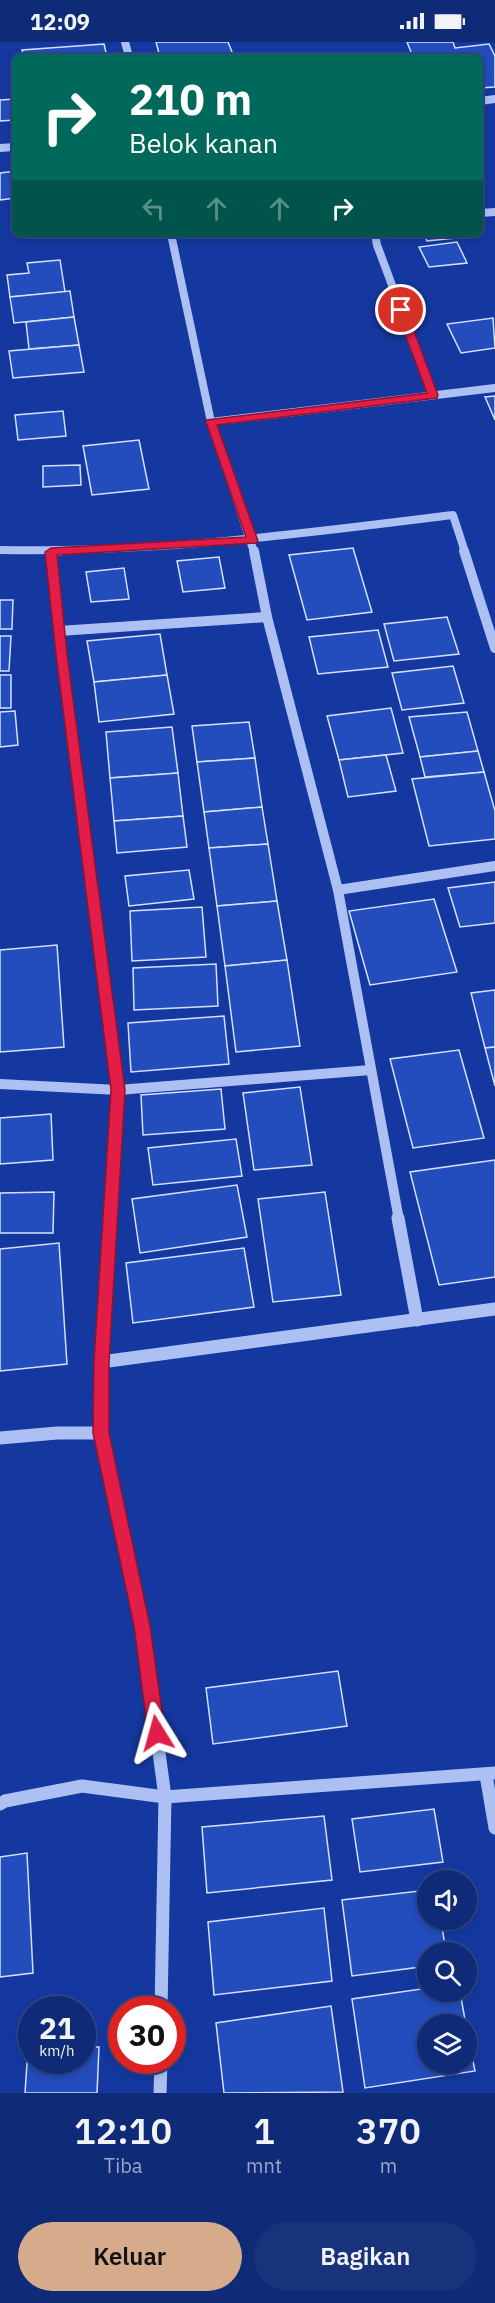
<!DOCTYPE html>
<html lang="id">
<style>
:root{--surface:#0f2a77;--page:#18327c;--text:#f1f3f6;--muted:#9ba7c6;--line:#2f4689;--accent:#d6ab8b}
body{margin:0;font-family:"IBM Plex Sans",sans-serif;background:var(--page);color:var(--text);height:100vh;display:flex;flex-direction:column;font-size:22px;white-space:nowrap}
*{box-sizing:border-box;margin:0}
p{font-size:20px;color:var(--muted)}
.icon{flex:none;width:33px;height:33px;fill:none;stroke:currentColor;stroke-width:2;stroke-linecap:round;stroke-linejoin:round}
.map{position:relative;height:2051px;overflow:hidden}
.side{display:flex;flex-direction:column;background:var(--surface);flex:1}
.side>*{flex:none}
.top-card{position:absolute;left:12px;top:12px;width:471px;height:183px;border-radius:9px;box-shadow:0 3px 9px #0003,0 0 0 2px var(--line);background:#00695c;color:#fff;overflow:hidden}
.controls{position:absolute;left:417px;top:1828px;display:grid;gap:12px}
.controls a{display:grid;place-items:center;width:60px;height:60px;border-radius:50%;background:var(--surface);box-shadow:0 3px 9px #0003,0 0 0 2px var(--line);font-size:30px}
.speed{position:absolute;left:18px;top:1954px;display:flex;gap:12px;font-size:30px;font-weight:700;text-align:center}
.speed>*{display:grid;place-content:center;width:78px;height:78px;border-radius:50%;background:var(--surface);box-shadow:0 3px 9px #0003,0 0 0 2px var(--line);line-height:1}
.speed small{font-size:15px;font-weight:400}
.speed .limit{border:9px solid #d22;background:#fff;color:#111}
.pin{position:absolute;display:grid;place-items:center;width:51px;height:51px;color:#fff;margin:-26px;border:3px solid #fff;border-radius:50%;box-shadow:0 2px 6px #0007}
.me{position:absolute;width:66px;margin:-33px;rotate:352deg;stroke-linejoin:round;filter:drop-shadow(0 0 4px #0008)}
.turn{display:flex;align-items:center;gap:21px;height:126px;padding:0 18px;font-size:27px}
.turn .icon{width:78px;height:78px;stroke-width:2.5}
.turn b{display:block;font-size:42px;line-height:51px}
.lanes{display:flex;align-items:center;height:57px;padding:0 18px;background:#0003;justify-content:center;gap:30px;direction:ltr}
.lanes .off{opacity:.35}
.eta{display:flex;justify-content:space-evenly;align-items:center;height:102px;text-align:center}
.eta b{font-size:36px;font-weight:600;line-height:42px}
.button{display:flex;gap:12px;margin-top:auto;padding:12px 18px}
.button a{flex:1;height:69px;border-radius:36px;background:var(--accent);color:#111;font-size:24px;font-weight:600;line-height:69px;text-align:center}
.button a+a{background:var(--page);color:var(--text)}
.status{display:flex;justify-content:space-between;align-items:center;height:42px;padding:0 30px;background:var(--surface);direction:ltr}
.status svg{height:16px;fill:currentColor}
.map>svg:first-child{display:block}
.building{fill:#234cbd;stroke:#d4e0fd;stroke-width:1.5}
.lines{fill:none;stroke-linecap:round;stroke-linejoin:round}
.minor-far2{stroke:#acc0f4;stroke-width:8}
.minor-far1{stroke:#acc0f4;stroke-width:10}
.minor{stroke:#acc0f4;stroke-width:13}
.route{fill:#e11d48;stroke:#92132f;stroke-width:1.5}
</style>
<div class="status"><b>12:09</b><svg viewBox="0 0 49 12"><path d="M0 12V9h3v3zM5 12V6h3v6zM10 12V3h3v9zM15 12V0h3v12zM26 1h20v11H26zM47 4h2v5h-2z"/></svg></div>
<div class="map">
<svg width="495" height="2051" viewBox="0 0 495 2051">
<rect width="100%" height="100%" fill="#14389f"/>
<g class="building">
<polygon points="156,0 228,0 234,15 160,15"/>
<polygon points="407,0 453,0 455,6 489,2 495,14 495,45 480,46 480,15 413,15"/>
<polygon points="104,2 107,15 24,15 22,8"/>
<polygon points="15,57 15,78 0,79 0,58"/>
<polygon points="15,129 15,156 0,158 0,131"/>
<polygon points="424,192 474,192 475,194 427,199"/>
<polygon points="457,200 467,221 429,225 419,205"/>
<polygon points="60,218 65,250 10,255 7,233 29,231 27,221"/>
<polygon points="70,249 74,275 14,281 10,255"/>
<polygon points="74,275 79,303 29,307 26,280"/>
<polygon points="493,276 495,306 461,311 447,282"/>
<polygon points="79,303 84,330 13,336 9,309"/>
<polygon points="495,354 495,378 485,355"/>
<polygon points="63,369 66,394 18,398 15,373"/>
<polygon points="139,398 149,447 92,453 83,404"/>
<polygon points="80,423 81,443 43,445 43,424"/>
<polygon points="353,506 372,570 307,578 289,513"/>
<polygon points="219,515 225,546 183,550 177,519"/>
<polygon points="124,526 129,557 91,560 86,530"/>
<polygon points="0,558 13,558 12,587 0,587"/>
<polygon points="447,575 459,612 394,619 384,582"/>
<polygon points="378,588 388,625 318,632 309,595"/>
<polygon points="160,592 167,633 94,640 87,599"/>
<polygon points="0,594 11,594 9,629 0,629"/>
<polygon points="453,624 464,661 402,668 392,631"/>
<rect x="0" y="633" width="11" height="33"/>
<polygon points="167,633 174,672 99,680 94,640"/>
<polygon points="391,666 403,711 339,718 327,674"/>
<polygon points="15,669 18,703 0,705 0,670"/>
<polygon points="467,670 478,709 420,715 409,675"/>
<polygon points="249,680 255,716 197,720 192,684"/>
<polygon points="172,685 178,731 110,736 106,690"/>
<polygon points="478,709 484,730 425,735 420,715"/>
<polygon points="386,713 396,749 348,755 339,718"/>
<polygon points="255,716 262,765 204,770 197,720"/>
<polygon points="484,730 495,769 495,797 429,804 412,737"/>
<polygon points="178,731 183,774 114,779 110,736"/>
<polygon points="262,765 268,802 209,806 204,770"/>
<polygon points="183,774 187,805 117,811 114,779"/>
<polygon points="268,802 277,859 217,864 209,806"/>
<polygon points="189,828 194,857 129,864 125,834"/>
<polygon points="495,840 495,881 460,885 448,846"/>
<polygon points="434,857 457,930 370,943 349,869"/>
<polygon points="277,859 287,918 225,924 217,864"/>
<polygon points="202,865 206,915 132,919 130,869"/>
<polygon points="57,903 64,1005 0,1010 0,908"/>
<polygon points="287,918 300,1004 236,1010 225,924"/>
<polygon points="216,922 218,964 134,968 133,926"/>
<polygon points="495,948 495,1005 485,1006 471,951"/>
<polygon points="224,974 229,1022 131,1030 128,981"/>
<polygon points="495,1005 495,1044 485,1006"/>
<polygon points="459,1008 484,1096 413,1106 390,1017"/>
<polygon points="300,1045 312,1123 254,1128 243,1051"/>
<polygon points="221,1047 225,1087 143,1093 141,1053"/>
<polygon points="51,1072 53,1118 0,1122 0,1076"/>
<polygon points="236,1097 242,1134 153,1143 148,1106"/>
<polygon points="495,1118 495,1235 439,1243 410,1130"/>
<polygon points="237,1143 247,1195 140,1211 132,1157"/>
<polygon points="54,1150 53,1191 0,1191 0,1151"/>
<polygon points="325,1150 341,1253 273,1260 258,1157"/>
<polygon points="59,1201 67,1322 0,1329 0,1207"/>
<polygon points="244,1206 254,1265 133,1281 126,1221"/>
<polygon points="338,1629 347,1684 213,1702 206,1646"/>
<polygon points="434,1767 443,1820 360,1830 352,1777"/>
<polygon points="324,1774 332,1838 207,1851 202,1785"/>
<polygon points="27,1811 33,1931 0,1935 0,1815"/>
<polygon points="428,1848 428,1878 441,1878 446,1911 428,1911 428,1924 352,1934 342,1858"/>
<polygon points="324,1866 332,1939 214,1953 208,1880"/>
<polygon points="428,1946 428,1950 460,1950 466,1983 428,1983 428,2022 466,2022 466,1984 475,2029 365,2046 352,1957"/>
<polygon points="331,1964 343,2050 224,2051 216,1981"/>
<polygon points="82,2005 99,2005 97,2051 25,2051 28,2006 32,2006 32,2019 82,2019"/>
</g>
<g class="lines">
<g class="minor-far2">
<polyline points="125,0 129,15"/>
<polyline points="480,59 495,57"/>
<polyline points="0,106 15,105"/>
<polyline points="480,171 495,170"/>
<polyline points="171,192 211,380 254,510"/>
<polyline points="375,192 377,203 433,353"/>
<polyline points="211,380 495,346"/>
<path d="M0,508C152,511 302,492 453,473L465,510"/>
</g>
<g class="minor-far1">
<polyline points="52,509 60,509"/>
<polyline points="254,509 267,575 338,848 399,1178"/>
<polyline points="464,509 495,606"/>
<polyline points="51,510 59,589 118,1048 110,1178"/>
<polyline points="59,589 267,575"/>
<polyline points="338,848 495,824"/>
<polyline points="0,1042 118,1048 371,1028"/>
</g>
<g class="minor">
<polyline points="110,1176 101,1320 101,1391 142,1584 165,1755 161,1968"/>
<polyline points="398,1176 417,1278"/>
<polyline points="101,1320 495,1267"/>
<polyline points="0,1396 57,1391 101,1391"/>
<polyline points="486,1733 495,1786"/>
<polyline points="0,1762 5,1759 82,1744 165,1755 495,1731"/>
<polyline points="160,2051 161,2019"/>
</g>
</g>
<polygon class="route" points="401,265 406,268 438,353 437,356 217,383 258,499 256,501 57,513 67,612 125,1048 109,1320 109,1391 150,1584 165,1691 163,1697 157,1700 151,1697 148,1691 134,1584 93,1391 94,1320 111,1048 56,612 45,510 51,506 246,495 206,380 207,378 427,351 396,268"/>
</svg>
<div class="controls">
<a><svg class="icon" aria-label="sound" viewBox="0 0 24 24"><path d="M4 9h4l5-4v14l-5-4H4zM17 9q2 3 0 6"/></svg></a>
<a><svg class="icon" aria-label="search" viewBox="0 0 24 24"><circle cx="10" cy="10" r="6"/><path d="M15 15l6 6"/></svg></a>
<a><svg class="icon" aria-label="layers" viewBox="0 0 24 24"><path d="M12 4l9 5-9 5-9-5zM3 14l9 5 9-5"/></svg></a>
</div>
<div class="speed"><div>21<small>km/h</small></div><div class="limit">30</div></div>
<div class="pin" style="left:401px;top:268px;background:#d93025"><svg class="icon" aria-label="arrive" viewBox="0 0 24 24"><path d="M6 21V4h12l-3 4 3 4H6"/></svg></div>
<svg class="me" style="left:157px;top:1691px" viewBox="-20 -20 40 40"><path d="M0-17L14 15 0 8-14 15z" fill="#e11d48" stroke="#fff" stroke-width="4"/></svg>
<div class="top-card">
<div class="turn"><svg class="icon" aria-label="right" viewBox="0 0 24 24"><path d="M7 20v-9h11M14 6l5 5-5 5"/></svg><div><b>210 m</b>Belok kanan</div></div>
<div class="lanes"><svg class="icon off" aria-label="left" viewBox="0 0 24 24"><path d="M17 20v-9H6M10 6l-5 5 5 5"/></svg><svg class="icon off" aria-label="ahead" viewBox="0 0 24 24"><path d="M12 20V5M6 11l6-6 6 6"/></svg><svg class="icon off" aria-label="ahead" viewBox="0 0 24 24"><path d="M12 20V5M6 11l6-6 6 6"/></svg><svg class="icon" aria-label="right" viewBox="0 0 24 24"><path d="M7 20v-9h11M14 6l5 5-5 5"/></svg></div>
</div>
</div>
<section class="side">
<div class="eta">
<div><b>12:10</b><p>Tiba</p></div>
<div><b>1</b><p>mnt</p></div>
<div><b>370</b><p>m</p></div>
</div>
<div class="button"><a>Keluar</a><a>Bagikan</a></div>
</section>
